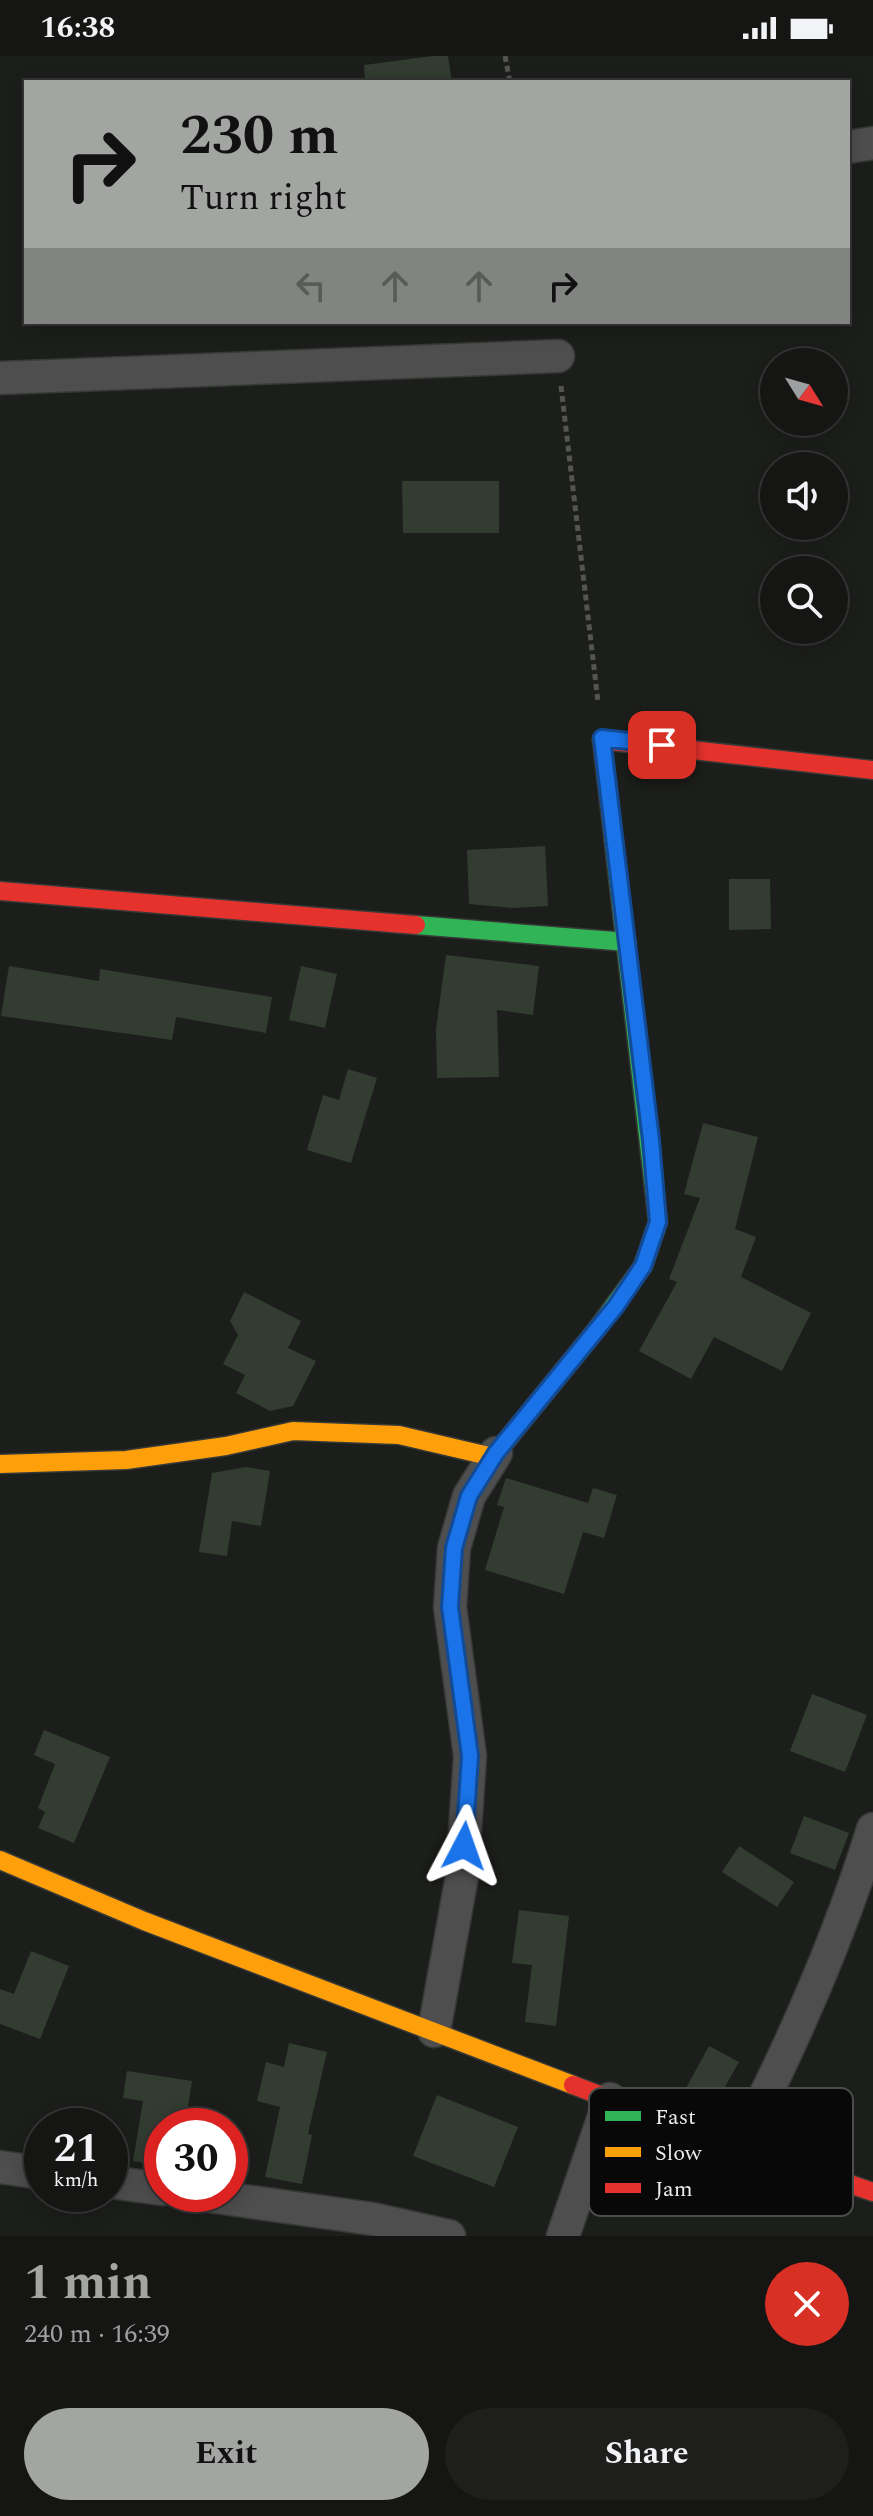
<!DOCTYPE html>
<meta charset="utf-8">
<style>
:root{--surface:#151614;--page:#1e1f1d;--text:#f1f3f6;--muted:#9d9fa0;--line:#343534;--accent:#a2a5a1}
body{margin:0;font-family:Spectral,serif;background:var(--page);color:var(--text);height:100vh;display:flex;flex-direction:column;font-size:30px;white-space:nowrap}
*{box-sizing:border-box;margin:0}
p{font-size:26px;color:var(--muted)}
.icon{flex:none;width:44px;height:44px;fill:none;stroke:currentColor;stroke-width:2;stroke-linecap:round;stroke-linejoin:round}
.map{position:relative;height:2180px;overflow:hidden}
.side{display:flex;flex-direction:column;background:var(--surface);flex:1}
.side>*{flex:none}
.top-card{position:absolute;left:24px;top:24px;width:826px;height:244px;border-radius:0px;box-shadow:0 4px 20px #0003,0 0 0 2px var(--line);background:#a2a5a1;color:#111;overflow:hidden}
.needle{width:52px;rotate:127deg}
.tools{position:absolute;left:760px;top:292px;display:grid;gap:16px}
.tools a{display:grid;place-items:center;width:88px;height:88px;border-radius:50%;background:var(--surface);box-shadow:0 4px 20px #0003,0 0 0 2px var(--line);font-size:40px}
.speed{position:absolute;left:24px;top:2052px;display:flex;gap:16px;font-size:40px;font-weight:700;text-align:center}
.speed>*{display:grid;place-content:center;width:104px;height:104px;border-radius:50%;background:var(--surface);box-shadow:0 4px 20px #0003,0 0 0 2px var(--line);line-height:1}
.speed small{font-size:20px;font-weight:400}
.speed .limit{border:12px solid #d22;background:#fff;color:#111}
.pin{position:absolute;display:grid;place-items:center;width:68px;height:68px;color:#fff;margin:-34px;border-radius:16px;box-shadow:0 4px 12px #0006}
.me{position:absolute;width:88px;margin:-44px;rotate:4deg;stroke-linejoin:round;filter:drop-shadow(0 0 6px #0008)}
.turn{display:flex;align-items:center;gap:28px;height:168px;padding:0 24px;font-size:36px}
.turn .icon{width:104px;height:104px;stroke-width:2.5}
.turn b{display:block;font-size:56px;line-height:68px}
.lanes{display:flex;align-items:center;height:76px;padding:0 24px;background:#0003;justify-content:center;gap:40px;direction:ltr}
.lanes .off{opacity:.35}
.round{display:grid;place-items:center;flex:none;width:84px;height:84px;border-radius:42px;background:var(--page)}
.head{display:flex;align-items:center;justify-content:space-between;height:136px;padding:0 24px}
h1{font-size:48px;font-weight:700;line-height:60px;color:var(--accent)}
.cta{display:flex;gap:16px;margin-top:auto;padding:16px 24px}
.cta a{flex:1;height:92px;border-radius:48px;background:var(--accent);color:#111;font-size:32px;font-weight:700;line-height:92px;text-align:center}
.cta a+a{background:var(--page);color:var(--text)}
.status{display:flex;justify-content:space-between;align-items:center;height:56px;padding:0 40px;background:var(--surface);direction:ltr}
.status svg{height:22px;fill:currentColor}
.map>svg:first-child{display:block}
.building{fill:#323c31}
.lines{fill:none;stroke-linecap:round;stroke-linejoin:round}
.street-casing{stroke:#373937;stroke-width:35}
.fast-casing{stroke:#373937;stroke-width:21}
.slow-casing{stroke:#373937;stroke-width:21}
.jam-casing{stroke:#373937;stroke-width:21}
.path{stroke:#545553;stroke-width:5;stroke-dasharray:6 4;stroke-linecap:butt}
.street{stroke:#4d4e4d;stroke-width:32}
.fast{stroke:#30b455;stroke-width:18}
.slow{stroke:#ff9f0a;stroke-width:18}
.jam{stroke:#e5322d;stroke-width:18}
.route-casing{stroke:#114b97;stroke-width:20}
.route{stroke:#1a73e8;stroke-width:14}
.key{fill:#070807;stroke:#4b4d4b;stroke-width:2}
.key-label{font-size:22px;fill:#eaede9}
</style>
<div class="status"><b>16:38</b><svg viewBox="0 0 49 12"><path d="M0 12V9h3v3zM5 12V6h3v6zM10 12V3h3v9zM15 12V0h3v12zM26 1h20v11H26zM47 4h2v5h-2z"/></svg></div>
<div class="map">
<svg width="873" height="2180" viewBox="0 0 873 2180">
<rect width="100%" height="100%" fill="#1c1e1b"/>
<g class="building">
<polygon points="433,0 448,0 452,26 365,26 364,9"/>
<polygon points="402,425 499,425 499,477 403,477"/>
<polygon points="545,790 548,850 512,852 469,848 467,794"/>
<polygon points="729,823 770,823 771,873 729,874"/>
<polygon points="446,899 539,910 533,959 497,954 499,1021 437,1022 436,973"/>
<polygon points="9,910 99,925 100,913 272,941 266,977 176,961 172,984 1,960"/>
<polygon points="301,910 337,918 325,972 289,964"/>
<polygon points="348,1013 377,1022 351,1107 307,1094 323,1039 339,1044"/>
<polygon points="703,1067 758,1081 735,1173 756,1181 741,1221 811,1257 782,1315 714,1281 691,1323 639,1295 677,1226 669,1223 700,1142 684,1138"/>
<polygon points="244,1236 301,1265 288,1292 316,1305 293,1350 270,1355 236,1337 245,1319 223,1308 238,1279 230,1265"/>
<polygon points="246,1411 270,1415 261,1470 232,1465 227,1500 199,1496 212,1417"/>
<polygon points="506,1422 588,1447 593,1432 617,1439 604,1482 583,1476 564,1538 485,1514 504,1451 497,1449"/>
<polygon points="812,1638 867,1659 845,1716 790,1695"/>
<polygon points="44,1674 110,1701 74,1787 38,1772 45,1756 38,1752 55,1708 34,1699"/>
<polygon points="804,1760 849,1777 835,1814 790,1797"/>
<polygon points="739,1790 794,1826 777,1851 722,1816"/>
<polygon points="519,1854 569,1860 556,1970 525,1966 532,1909 512,1907"/>
<polygon points="31,1895 69,1910 40,1983 0,1968 0,1933 14,1938"/>
<polygon points="289,1987 327,1996 308,2078 312,2079 302,2128 265,2121 280,2051 257,2045 266,2006 284,2011"/>
<polygon points="709,1990 739,2006 715,2048 686,2032"/>
<polygon points="127,2015 192,2025 185,2070 162,2070 162,2110 133,2105 143,2045 123,2042"/>
<polygon points="437,2039 518,2071 494,2131 413,2100"/>
</g>
<g class="lines">
<g class="street-casing">
<g id="street">
<polyline points="848,91 873,87"/>
<polyline points="0,322 558,300"/>
<polyline points="434,1975 462,1820 470,1700 450,1551 454,1492 469,1440 496,1397"/>
<path d="M740,2090C792,1989 839,1883 873,1773"/>
<polyline points="0,2111 42,2117"/>
<polyline points="110,2126 162,2133"/>
<polyline points="195,2138 373,2163 449,2180"/>
<polyline points="563,2180 610,2043"/>
</g>
</g>
<g class="fast-casing">
<g id="fast">
<polyline points="416,869 627,886"/>
<polyline points="597,1273 643,1210 658,1166 602,684"/>
</g>
</g>
<g class="slow-casing">
<g id="slow">
<polyline points="0,1408 126,1404 226,1390 293,1375 399,1379 493,1401 597,1273"/>
<polyline points="0,1804 144,1865 573,2029"/>
</g>
</g>
<g class="jam-casing">
<g id="jam">
<polyline points="602,684 873,714"/>
<polyline points="0,835 416,869"/>
<polyline points="573,2029 675,2068 873,2136"/>
</g>
</g>
<g class="path">
<polyline points="505,0 510,26"/>
<polyline points="561,330 598,646"/>
</g>
<use href="#street" class="street"/>
<use href="#fast" class="fast"/>
<use href="#slow" class="slow"/>
<use href="#jam" class="jam"/>
</g>
<g class="lines">
<g class="route-casing">
<polyline id="route" points="464,1790 470,1700 450,1551 454,1492 469,1440 496,1397 616,1250 643,1210 658,1166 651,1084 602,682 662,689"/>
</g>
<use href="#route" class="route"/>
</g>
<rect x="589" y="2032" width="264" height="128" rx="12" class="key"/>
<rect x="605" y="2055" width="36" height="10" fill="#30b455"/>
<rect x="605" y="2091" width="36" height="10" fill="#ff9f0a"/>
<rect x="605" y="2127" width="36" height="10" fill="#e5322d"/>
<g class="key-label">
<text x="655" y="2068">Fast</text>
<text x="655" y="2104">Slow</text>
<text x="655" y="2140">Jam</text>
</g>
</svg>
<div class="tools">
<a><svg class="needle" viewBox="-14 -14 28 28"><path d="M0-13l5 13h-10z" fill="#e53935"/><path d="M0 13l5-13h-10z" fill="#9d9fa0"/></svg></a>
<a><svg class="icon" aria-label="sound" viewBox="0 0 24 24"><path d="M4 9h4l5-4v14l-5-4H4zM17 9q2 3 0 6"/></svg></a>
<a><svg class="icon" aria-label="search" viewBox="0 0 24 24"><circle cx="10" cy="10" r="6"/><path d="M15 15l6 6"/></svg></a>
</div>
<div class="speed"><div>21<small>km/h</small></div><div class="limit">30</div></div>
<div class="pin" style="left:662px;top:689px;background:#d93025"><svg class="icon" aria-label="arrive" viewBox="0 0 24 24"><path d="M6 21V4h12l-3 4 3 4H6"/></svg></div>
<svg class="me" style="left:464px;top:1790px" viewBox="-20 -20 40 40"><path d="M0-17L14 15 0 8-14 15z" fill="#1a73e8" stroke="#fff" stroke-width="4"/></svg>
<div class="top-card">
<div class="turn"><svg class="icon" aria-label="right" viewBox="0 0 24 24"><path d="M7 20v-9h11M14 6l5 5-5 5"/></svg><div><b>230 m</b>Turn right</div></div>
<div class="lanes"><svg class="icon off" aria-label="left" viewBox="0 0 24 24"><path d="M17 20v-9H6M10 6l-5 5 5 5"/></svg><svg class="icon off" aria-label="ahead" viewBox="0 0 24 24"><path d="M12 20V5M6 11l6-6 6 6"/></svg><svg class="icon off" aria-label="ahead" viewBox="0 0 24 24"><path d="M12 20V5M6 11l6-6 6 6"/></svg><svg class="icon" aria-label="right" viewBox="0 0 24 24"><path d="M7 20v-9h11M14 6l5 5-5 5"/></svg></div>
</div>
</div>
<section class="side">
<div class="head"><div><h1>1 min</h1><p>240 m · 16:39</p></div><a class="round" style="background:#d93025;color:#fff"><svg class="icon" aria-label="close" viewBox="0 0 24 24"><path d="M6 6l12 12M18 6L6 18"/></svg></a></div>
<div class="cta"><a>Exit</a><a>Share</a></div>
</section>
